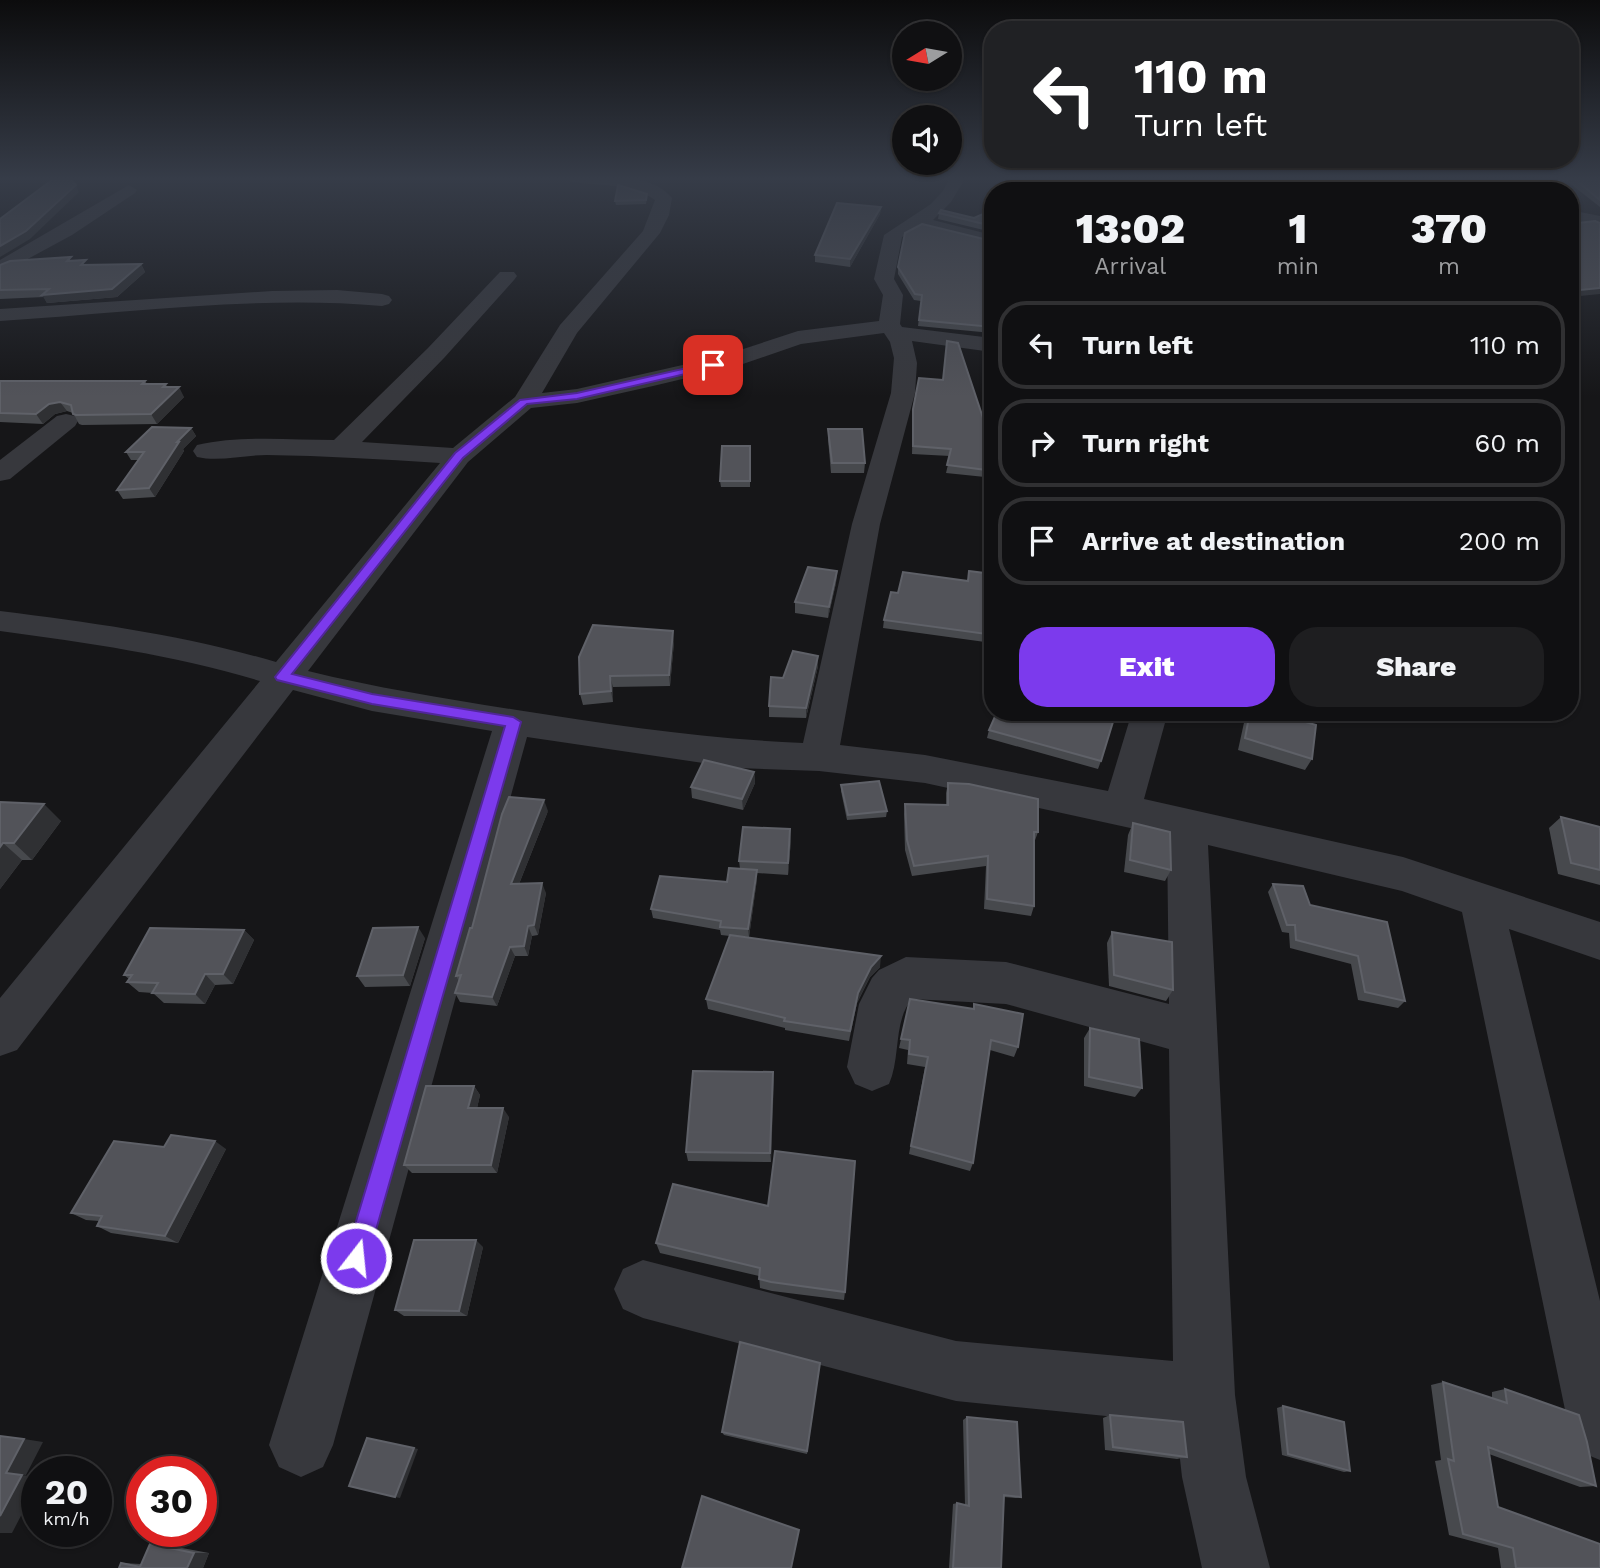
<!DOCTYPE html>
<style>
:root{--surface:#101012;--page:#1e1e20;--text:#f1f3f6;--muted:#9c9d9f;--line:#303032;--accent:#7c3aed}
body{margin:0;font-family:"Work Sans",sans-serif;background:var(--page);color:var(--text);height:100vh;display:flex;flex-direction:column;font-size:26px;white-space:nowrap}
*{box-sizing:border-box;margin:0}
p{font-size:23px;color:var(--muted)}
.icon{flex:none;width:38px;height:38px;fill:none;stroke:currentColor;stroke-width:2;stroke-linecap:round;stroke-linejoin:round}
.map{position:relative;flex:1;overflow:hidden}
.details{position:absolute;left:984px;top:182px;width:595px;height:539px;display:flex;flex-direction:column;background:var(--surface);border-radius:28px;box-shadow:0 2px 5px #0004,0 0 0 2px var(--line)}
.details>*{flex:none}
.hud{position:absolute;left:984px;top:21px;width:595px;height:147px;border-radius:28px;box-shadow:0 2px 5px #0004,0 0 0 2px var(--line);background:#202124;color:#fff;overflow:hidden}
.needle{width:46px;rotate:259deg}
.controls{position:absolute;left:892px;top:21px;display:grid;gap:14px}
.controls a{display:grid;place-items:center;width:70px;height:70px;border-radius:50%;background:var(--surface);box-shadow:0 2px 5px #0004,0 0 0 2px var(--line);font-size:35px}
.speed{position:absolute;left:21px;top:1456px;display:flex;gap:14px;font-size:35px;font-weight:700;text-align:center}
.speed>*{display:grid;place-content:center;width:91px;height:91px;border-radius:50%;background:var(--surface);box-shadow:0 2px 5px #0004,0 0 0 2px var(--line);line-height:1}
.speed small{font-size:18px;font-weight:400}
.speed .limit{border:10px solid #d22;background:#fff;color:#111}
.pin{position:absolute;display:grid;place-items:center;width:60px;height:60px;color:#fff;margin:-30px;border-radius:14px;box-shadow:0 4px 10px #0006}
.me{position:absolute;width:77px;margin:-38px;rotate:16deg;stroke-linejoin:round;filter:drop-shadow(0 0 5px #0008)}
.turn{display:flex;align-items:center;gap:24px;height:147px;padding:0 35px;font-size:32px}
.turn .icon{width:91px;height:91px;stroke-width:2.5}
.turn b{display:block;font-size:49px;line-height:60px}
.eta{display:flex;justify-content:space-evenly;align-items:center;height:119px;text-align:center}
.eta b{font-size:42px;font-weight:800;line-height:49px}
.action{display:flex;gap:14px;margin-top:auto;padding:14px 35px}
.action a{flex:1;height:80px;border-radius:28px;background:var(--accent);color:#fff;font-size:28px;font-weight:800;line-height:80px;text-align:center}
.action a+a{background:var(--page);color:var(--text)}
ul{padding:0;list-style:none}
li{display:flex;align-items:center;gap:21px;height:88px;margin:0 14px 10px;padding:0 21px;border:4px solid var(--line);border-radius:28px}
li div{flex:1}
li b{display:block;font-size:26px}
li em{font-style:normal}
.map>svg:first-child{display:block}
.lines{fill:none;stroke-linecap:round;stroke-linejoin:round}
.minor{fill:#37383d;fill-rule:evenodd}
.wall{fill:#47494d}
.shaded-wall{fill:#2f3033}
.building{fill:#525359;stroke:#5f6168;stroke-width:2}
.route{fill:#7c3aed;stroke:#51269a;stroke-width:2}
</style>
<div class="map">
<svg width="1600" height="1568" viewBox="0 0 1600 1568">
<rect width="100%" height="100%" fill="#161618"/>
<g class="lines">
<g class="minor">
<path d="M565,177C597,177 649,170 672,198L669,215L660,233L577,333L542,393L577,389L722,356L798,331L879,321L883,295L874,279L884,235L931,204L943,191L950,177H966L951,202L933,220L992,235V246L921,227L902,237L894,279L903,295L900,324L902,327L992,338V352L912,341L917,363L915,393L880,524L840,745L925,755L1108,791L1132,712H1168L1144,799L1403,857L1600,922V960L1509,929L1600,1301V1460L1578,1451L1569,1429L1462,912L1402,891L1208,845L1235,1395L1246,1477L1270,1568H1202L1182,1477L1176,1423L956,1401L643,1318L623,1309L614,1289L623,1269L643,1260L956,1341L1173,1361L1169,1049L1006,1004L912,999C893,1021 901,1057 889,1084L872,1091L855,1084L847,1067L859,1004L872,978L879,970L906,957L1006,962L1169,1004L1167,836L925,783L819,771L737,768L527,737L333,1445L323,1467L301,1477L279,1467L269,1445L492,731L372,711L293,690L17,1050L0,1056V998L260,681C175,655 88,643 0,631V611C95,623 183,635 276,662L440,463C382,459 325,456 267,455C244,455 219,462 197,457L193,451L197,445C241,435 290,440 334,440L428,348L500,272H514L517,276L514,280L444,358L362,442L453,448L515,397L560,325L643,231L655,200C632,183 600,186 573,182ZM884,333L890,342L894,358L891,393L852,524L803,743C707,739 612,725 517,710C447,699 377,688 308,671L468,462L531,408L577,403L653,386L737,366L801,344Z"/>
<polygon points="129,185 137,190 135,193 72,235 0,274 0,260"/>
<polygon points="1570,210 1600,216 1600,226 1570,220"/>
<path d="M337,290L382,294L389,296L392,300L389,304L382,306C259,295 124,313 0,321V309L272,291Z"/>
<polygon points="66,414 75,416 78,421 75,426 10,479 0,481 0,460 57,416"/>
</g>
</g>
<g class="wall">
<polygon points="636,177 650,177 650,180"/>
<polygon points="1463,177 1600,177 1600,207 1567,181 1527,182 1529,191 1467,191"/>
<polygon points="647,198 646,204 616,205 615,201"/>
<polygon points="881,207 880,214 850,267 815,262 815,255"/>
<polygon points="939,213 974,218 992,216 992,232 938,219"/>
<polygon points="992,241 992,333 918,326 921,301 914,300 898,274 898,267"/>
<polygon points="73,261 88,265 141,264 145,272 117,297 47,303 44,297 0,299 0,265"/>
<polygon points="0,381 145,381 147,384 166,384 167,387 184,397 157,424 82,425 79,424 73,413 67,411 55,414 43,424 0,422"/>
<polygon points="913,409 992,445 992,650 984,648 985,642 883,628 884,620 898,593 968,581 992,574 985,477 946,473 950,456 912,454"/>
<polygon points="191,428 196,436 183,449 184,451 155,497 123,499 117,490 138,460 131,460 126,452"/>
<polygon points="828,429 865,463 864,473 831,473 828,439"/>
<polygon points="750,446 750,487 721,487 720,481"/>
<polygon points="837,571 836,583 828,618 795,613 795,602"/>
<polygon points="674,642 670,686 613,687 613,702 583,705 580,694 579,657"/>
<polygon points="818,666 806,718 769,717 769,706 783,678"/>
<polygon points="1248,712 1271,712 1312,759 1305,770 1238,750 1245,718"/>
<polygon points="989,730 1101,761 1098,769 987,738"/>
<polygon points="754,772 755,783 743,810 692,798 691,787"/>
<polygon points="948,783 1038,832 1034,843 1034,906 1031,916 984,909 986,866 912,876 905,850 904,814 905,804 946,805 946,793"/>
<polygon points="841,785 887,811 886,817 847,820 841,791"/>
<polygon points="0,802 61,821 32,860 22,860 0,889"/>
<polygon points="548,811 519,884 546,893 538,935 532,936 528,956 515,956 497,1006 460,1002 455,993 459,981 456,976 472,928"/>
<polygon points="1561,817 1600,827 1600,885 1558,874 1549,828"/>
<polygon points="1133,823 1171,870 1165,881 1124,872 1128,835"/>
<polygon points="791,840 788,875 757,873 757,879 749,937 738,936 880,967 870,977 857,1003 849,1041 785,1030 785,1028 708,1009 706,999 730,936 721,935 720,930 653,918 651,909 727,882 740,869 739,861"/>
<polygon points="1273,884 1310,905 1405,1001 1398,1008 1358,1000 1351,964 1290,948 1289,933 1282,932 1268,892"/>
<polygon points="244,930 254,940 233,984 215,985 205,1004 164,1003 153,993 139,992 127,982 129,979 124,975"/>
<polygon points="1112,932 1173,990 1166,1001 1109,986 1107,943"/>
<polygon points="425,938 410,986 365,987 357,976"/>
<polygon points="974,1004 1018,1047 1014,1057 990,1050 973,1163 970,1171 909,1154 925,1067 907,1064 908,1050 899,1048 901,1039 973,1009"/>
<polygon points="1090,1028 1142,1088 1135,1097 1084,1086 1084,1038"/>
<polygon points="773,1072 771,1162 688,1161 686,1152"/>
<polygon points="474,1086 480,1095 477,1108 509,1117 497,1173 412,1173 404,1165"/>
<polygon points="164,1147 226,1149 178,1243 111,1233 97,1226 99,1221 86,1220 71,1213"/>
<polygon points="673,1184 845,1292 844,1300 772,1291 760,1288 759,1276 660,1253 656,1243"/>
<polygon points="483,1247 467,1316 404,1316 395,1310"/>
<polygon points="820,1363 807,1454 724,1435 722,1432"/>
<polygon points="1443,1382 1492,1398 1492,1392 1505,1389 1596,1486 1580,1487 1489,1454 1498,1507 1600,1568 1501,1568 1498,1548 1449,1535 1435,1461 1441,1460 1431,1385"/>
<polygon points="1283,1406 1350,1471 1344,1472 1282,1455 1277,1408"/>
<polygon points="1110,1415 1187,1457 1177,1459 1105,1450 1103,1418"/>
<polygon points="967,1417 1021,1497 1016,1498 1004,1497 1001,1568 949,1568 953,1504 957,1503 965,1505 963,1420"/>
<polygon points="150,1544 166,1545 209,1553 203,1568 119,1568 121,1563 141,1564"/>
</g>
<g class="shaded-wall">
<polygon points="76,185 79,192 30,239 0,257 0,246"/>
<polygon points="881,207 880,214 850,267 850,259"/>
<polygon points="141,264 145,272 117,297 47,303 42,295"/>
<polygon points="1600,288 1600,294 1570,297 1570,291"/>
<polygon points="179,387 184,397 157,424 151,414"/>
<polygon points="60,402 67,411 55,414 43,424 36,414 49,404"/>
<polygon points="191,428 196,436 183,449 184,451 155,497 149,488 177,442"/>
<polygon points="837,571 836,583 828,618 829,607"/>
<polygon points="673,631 674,642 670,686 669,675"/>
<polygon points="818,656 818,666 806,718 806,708"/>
<polygon points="610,676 613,687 613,702 611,691"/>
<polygon points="754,772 755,783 743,810 742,799"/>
<polygon points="544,800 548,811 515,894 511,884"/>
<polygon points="44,804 61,821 32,860 14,843"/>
<polygon points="790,829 791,840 788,875 788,863"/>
<polygon points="3,843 22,860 0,889 0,847"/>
<polygon points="757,870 757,879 749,937 748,929"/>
<polygon points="542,883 546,893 538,935 534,925"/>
<polygon points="528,926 532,936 528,956 524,946"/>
<polygon points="418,927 425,938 410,986 403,975"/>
<polygon points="244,930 254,940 233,984 223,974"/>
<polygon points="510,947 515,956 497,1006 492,997"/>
<polygon points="881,956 880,967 870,977 857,1003 849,1041 858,993 871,967"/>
<polygon points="205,974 215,985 205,1004 195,994"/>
<polygon points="773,1072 774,1081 771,1162 770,1153"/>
<polygon points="474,1086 480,1095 475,1117 468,1108"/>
<polygon points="503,1108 509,1117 497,1173 491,1165"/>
<polygon points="215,1141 226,1149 178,1243 165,1236"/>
<polygon points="476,1240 483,1247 467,1316 459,1311"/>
<polygon points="24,1439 43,1442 26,1475 6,1473"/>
<polygon points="414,1448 418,1449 400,1498 395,1497"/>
<polygon points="22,1475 37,1477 37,1485 12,1533 0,1533 0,1516"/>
<polygon points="194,1553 209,1553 203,1568 187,1568"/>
</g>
<g class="building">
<polygon points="56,177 69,177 76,185 26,231 0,246 0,219"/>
<polygon points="1467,177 1530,177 1526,177 1529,191 1471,191"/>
<polygon points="1572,177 1600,177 1600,200"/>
<polygon points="618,185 647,194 646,200 615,201"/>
<polygon points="837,203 881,207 850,259 815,255"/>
<polygon points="941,210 974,218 983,214 992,216 992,226 939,213"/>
<polygon points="1595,221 1600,223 1600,288 1570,291 1570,224"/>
<polygon points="922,224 992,241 992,327 919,320 922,295 915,294 898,267 905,233"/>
<polygon points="71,257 67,261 86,260 81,265 141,264 112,289 42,295 49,289 0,290 0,265 10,261"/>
<polygon points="947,341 958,343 992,445 992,552 986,470 947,465 951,449 913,446 913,409 919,378 943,380"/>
<polygon points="0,381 145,381 142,384 166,384 163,387 179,387 151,414 76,415 73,414 71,405 60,402 49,404 36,414 0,413"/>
<polygon points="152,427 191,428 177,442 179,442 149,488 117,490 144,452 126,452"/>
<polygon points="828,429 862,429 865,463 832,463"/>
<polygon points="722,446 750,446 750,481 720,481"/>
<polygon points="808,567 837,571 829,607 795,602"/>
<polygon points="969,571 992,574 992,642 985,640 987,634 884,620 891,592 898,593 903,572 968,581"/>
<polygon points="593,625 673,631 669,675 610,676 611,691 580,694 579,657"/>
<polygon points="793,651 818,656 806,708 769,706 771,677 783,678"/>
<polygon points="997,712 1116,712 1101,761 989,730"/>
<polygon points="1250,712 1271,712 1316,725 1312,759 1245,738"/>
<polygon points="704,760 754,772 742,799 691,787"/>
<polygon points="879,781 887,811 848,815 841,785"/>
<polygon points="948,783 969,784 1038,799 1038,832 1034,832 1034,906 987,899 988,856 914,866 907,840 905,804 948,805"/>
<polygon points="509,797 544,800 511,884 542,883 534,925 528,926 524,946 510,947 492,997 455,993 461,975 456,976 470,928 472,928 502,814"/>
<polygon points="0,802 44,804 14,843 3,843 0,847"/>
<polygon points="1561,817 1600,827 1600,870 1571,863"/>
<polygon points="1133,823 1170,832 1171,870 1130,860"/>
<polygon points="743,827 790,829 788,863 739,861"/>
<polygon points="729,868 757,870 748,929 720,927 721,921 651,909 660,876 727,882"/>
<polygon points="1273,884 1303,886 1310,905 1387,922 1405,1001 1365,992 1358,956 1296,940 1295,925 1287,925"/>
<polygon points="418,927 403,975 357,976 373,928"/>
<polygon points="150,928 244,930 223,974 205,974 195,994 152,993 158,983 127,982 132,975 124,975"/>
<polygon points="1112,932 1172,942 1173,990 1114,975"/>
<polygon points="730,935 881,956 871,967 858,993 850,1031 784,1021 785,1018 706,999"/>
<polygon points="910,999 974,1009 974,1004 1023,1014 1018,1047 991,1040 973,1163 911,1146 928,1057 909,1054 910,1040 901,1039"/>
<polygon points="1090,1028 1139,1039 1142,1088 1089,1077"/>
<polygon points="693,1071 773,1072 770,1153 686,1152"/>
<polygon points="426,1086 474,1086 468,1108 503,1108 491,1165 404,1165"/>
<polygon points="171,1135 215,1141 165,1236 97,1226 102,1216 71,1213 114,1141 164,1147"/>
<polygon points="775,1151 855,1161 845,1292 771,1282 759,1279 760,1268 656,1243 673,1184 768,1206"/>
<polygon points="414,1240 476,1240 459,1311 395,1310"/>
<polygon points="740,1342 820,1363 807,1451 722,1432"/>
<polygon points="1443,1382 1507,1403 1505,1389 1579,1415 1587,1442 1596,1486 1488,1447 1498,1507 1600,1544 1600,1568 1516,1568 1513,1548 1463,1534 1448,1459 1454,1461"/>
<polygon points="1283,1406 1344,1422 1350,1471 1288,1454"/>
<polygon points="1110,1415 1183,1422 1187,1457 1113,1447"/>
<polygon points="967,1417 1017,1422 1021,1497 1004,1495 1001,1568 953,1568 957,1503 969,1506"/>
<polygon points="0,1436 24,1439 6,1473 22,1475 0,1516"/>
<polygon points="367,1438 414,1448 395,1497 349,1486"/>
<polygon points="702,1496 799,1530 791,1568 682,1568"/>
<polygon points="150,1544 194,1553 187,1568 119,1568 121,1563 140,1567"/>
</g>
<linearGradient id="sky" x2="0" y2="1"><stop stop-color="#0c0c0d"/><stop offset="0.45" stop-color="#363c48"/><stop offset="1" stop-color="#363c48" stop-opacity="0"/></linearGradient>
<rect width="1600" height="397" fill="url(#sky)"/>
<polygon class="route" points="713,362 717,365 716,367 577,399 527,404 463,458 292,674 372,694 513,717 521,722 368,1258 365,1266 356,1269 348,1266 345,1258 505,726 372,704 277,680 275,677 455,453 520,400 577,393"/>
</svg>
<div class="controls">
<a><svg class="needle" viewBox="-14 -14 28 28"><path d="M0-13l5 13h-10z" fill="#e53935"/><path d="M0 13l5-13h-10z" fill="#9c9d9f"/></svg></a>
<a><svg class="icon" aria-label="sound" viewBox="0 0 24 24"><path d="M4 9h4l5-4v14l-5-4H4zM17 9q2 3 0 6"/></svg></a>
</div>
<div class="speed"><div>20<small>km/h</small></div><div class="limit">30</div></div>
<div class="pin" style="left:713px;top:365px;background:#d93025"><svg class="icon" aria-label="arrive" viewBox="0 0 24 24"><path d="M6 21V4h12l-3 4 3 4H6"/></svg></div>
<svg class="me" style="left:356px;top:1258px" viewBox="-20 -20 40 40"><circle r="17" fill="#7c3aed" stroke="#fff" stroke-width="3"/><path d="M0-11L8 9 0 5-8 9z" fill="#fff"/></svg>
<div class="hud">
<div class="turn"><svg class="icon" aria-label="left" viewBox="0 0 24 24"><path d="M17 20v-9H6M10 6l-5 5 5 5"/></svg><div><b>110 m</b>Turn left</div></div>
</div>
<section class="details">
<div class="eta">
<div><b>13:02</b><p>Arrival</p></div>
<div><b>1</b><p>min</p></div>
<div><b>370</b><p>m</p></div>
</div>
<ul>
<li><svg class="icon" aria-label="left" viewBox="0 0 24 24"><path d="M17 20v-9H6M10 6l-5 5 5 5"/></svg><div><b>Turn left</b></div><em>110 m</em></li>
<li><svg class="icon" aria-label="right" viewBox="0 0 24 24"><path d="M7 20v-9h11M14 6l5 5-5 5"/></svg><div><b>Turn right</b></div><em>60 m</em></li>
<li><svg class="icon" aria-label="arrive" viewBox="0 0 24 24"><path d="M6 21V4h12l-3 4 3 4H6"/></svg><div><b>Arrive at destination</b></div><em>200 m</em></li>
</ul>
<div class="action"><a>Exit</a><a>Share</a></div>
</section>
</div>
